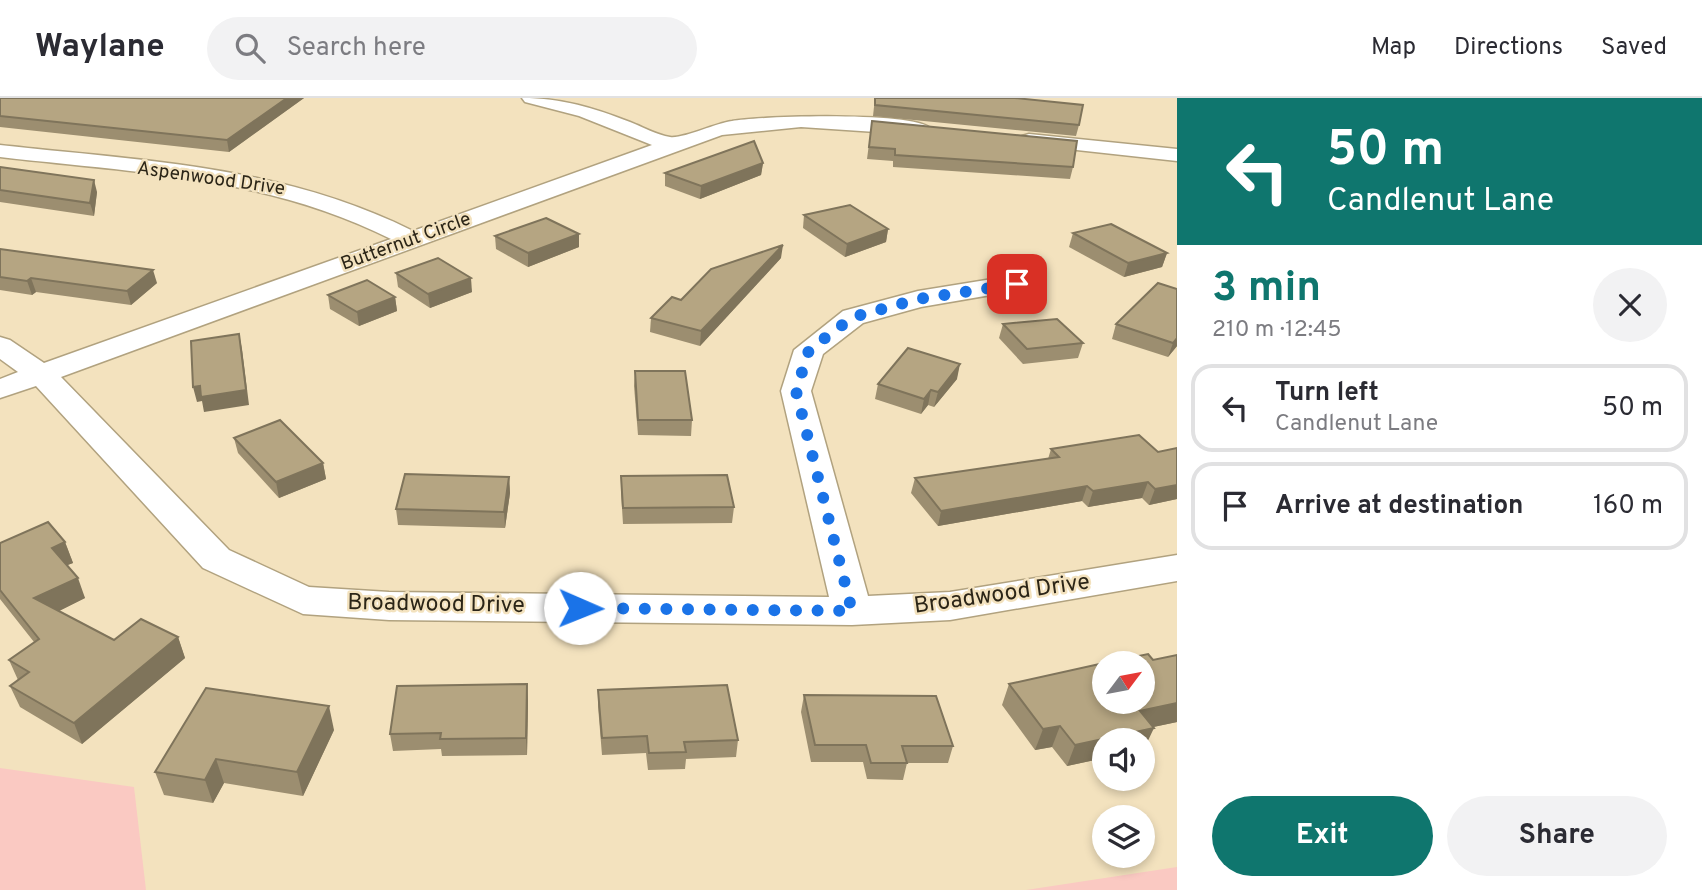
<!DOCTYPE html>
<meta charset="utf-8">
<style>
:root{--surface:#fff;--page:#f2f2f3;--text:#2b2b33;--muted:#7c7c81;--line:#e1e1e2;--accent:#0f766e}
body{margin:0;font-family:Overpass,sans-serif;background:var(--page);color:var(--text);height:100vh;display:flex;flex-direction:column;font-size:26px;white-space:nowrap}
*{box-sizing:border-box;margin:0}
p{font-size:23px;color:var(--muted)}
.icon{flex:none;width:38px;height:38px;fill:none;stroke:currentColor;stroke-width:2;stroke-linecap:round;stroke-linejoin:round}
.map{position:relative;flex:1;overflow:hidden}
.sheet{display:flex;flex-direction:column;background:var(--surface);width:525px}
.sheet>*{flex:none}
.hud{background:#0f766e;color:#fff;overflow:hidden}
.needle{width:46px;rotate:58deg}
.tools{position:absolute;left:1092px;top:553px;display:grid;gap:14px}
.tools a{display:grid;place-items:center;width:63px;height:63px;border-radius:50%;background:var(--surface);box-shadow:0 4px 10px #0003;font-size:35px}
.pin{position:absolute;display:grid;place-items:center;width:60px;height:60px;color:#fff;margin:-30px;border-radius:14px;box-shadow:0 4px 10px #0006}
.me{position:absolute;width:77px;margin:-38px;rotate:91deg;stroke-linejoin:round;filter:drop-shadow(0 0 5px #0008)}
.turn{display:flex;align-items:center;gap:24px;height:147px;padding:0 35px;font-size:32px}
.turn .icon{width:91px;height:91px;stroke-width:2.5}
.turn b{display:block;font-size:49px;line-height:60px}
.round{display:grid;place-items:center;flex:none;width:74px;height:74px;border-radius:37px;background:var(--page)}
.summary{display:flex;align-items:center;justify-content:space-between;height:119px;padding:0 35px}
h1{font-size:42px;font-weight:700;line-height:52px;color:var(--accent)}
.cta{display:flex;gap:14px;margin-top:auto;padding:14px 35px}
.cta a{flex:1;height:80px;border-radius:42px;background:var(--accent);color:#fff;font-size:28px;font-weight:700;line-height:80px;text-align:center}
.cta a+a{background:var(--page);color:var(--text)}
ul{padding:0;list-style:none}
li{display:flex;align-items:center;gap:21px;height:88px;margin:0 14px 10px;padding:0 21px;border:4px solid var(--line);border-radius:21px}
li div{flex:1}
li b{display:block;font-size:26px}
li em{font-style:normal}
header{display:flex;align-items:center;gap:42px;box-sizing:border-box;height:98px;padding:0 35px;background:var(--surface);border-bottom:2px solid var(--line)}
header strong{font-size:33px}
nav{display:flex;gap:38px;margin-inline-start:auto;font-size:24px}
.search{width:490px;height:63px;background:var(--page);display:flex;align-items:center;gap:18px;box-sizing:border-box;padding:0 24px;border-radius:38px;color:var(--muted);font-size:26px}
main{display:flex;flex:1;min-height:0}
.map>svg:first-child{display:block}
.green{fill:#fac9c2}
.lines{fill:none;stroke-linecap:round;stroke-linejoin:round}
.street-casing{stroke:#b1a27f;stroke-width:3}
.street{fill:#fff;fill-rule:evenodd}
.wall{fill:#9c8e70}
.shaded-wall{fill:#7f745b}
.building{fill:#b5a582;stroke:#7f745b;stroke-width:2}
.route{stroke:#1a73e8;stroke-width:12;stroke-dasharray:0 21.6}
.labels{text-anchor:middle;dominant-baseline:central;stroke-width:5;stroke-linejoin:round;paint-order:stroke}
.far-street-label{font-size:19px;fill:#2b2517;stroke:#f3e2be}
.street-label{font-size:23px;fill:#2b2517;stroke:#f3e2be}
</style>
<header>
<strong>Waylane</strong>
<div class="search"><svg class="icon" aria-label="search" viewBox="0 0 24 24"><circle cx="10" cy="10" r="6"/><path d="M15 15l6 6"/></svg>Search here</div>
<nav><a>Map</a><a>Directions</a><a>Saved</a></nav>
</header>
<main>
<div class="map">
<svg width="1177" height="792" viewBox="0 0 1177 792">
<rect width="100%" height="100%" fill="#f3e2be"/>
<g class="green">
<polygon points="0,670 134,689 146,792 0,792"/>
<polygon points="1177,769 1177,792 1026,792"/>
</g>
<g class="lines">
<g class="street-casing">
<g id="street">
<path d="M522,0C562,0 594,10 630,24C643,29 657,37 670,39C683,41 716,25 732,23C759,18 918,13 931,31L921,37L801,29L722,37L61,279L229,452L309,489L389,494L829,499L781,293L794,252L843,213L918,193L1017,177L1026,179L1030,185L1026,191L921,209L863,225L823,256L811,293L868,498L950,494L1177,457V483L950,522L852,527L389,522L303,516L203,470L36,288L0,300V281L18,274L0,261V239L10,242L44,265L391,141C265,78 137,75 0,59V47C144,63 280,67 413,133L652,47L579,18L525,4Z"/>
<polygon points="1029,36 1177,51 1177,63 1022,46 1018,42 1022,38"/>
</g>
</g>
<use href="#street" class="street"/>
</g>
<g class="wall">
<polygon points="0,0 304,0 229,54 0,29"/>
<polygon points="875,0 1079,27 1076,38 873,18"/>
<polygon points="872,23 1073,69 1070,81 893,69 893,63 867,61"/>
<polygon points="763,65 761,77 700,101 665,88 665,75"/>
<polygon points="0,69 97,94 94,118 0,104"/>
<polygon points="804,117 888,131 886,144 845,159 803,130"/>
<polygon points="1073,135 1167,155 1162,169 1124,179 1069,149"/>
<polygon points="495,138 579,149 528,169 496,151"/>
<polygon points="0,151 157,185 131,207 36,194 32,197 0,192"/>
<polygon points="781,160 700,248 650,234 651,220 681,202"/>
<polygon points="396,175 472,194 430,210 398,189"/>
<polygon points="1177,191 1177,248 1168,259 1112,241 1116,226"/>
<polygon points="328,197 395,199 397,213 359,228 330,211"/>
<polygon points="1003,226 1083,245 1078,260 1023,266 999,240"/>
<polygon points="635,273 692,322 691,338 638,337 634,288"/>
<polygon points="957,281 934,309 928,307 921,316 875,301 878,286"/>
<polygon points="234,340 323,365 326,381 279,400 238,355"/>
<polygon points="1177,350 1177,401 1149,407 1142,400 1088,409 1082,403 938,428 911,395 915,380 1048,361 1051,351 1158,354"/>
<polygon points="621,378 734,409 732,425 623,426 621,394"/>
<polygon points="509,379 510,395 505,430 398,427 396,411"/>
<polygon points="65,444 73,465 67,467 85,500 59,513 114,542 178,539 185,560 82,646 20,609 10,588 18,582 9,562 34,544 0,501 0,445"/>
<polygon points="527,586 528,603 527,657 442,658 441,651 393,653 390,636"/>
<polygon points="1009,586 1177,624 1153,629 1144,651 1143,651 1143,642 1104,642 1104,660 1067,668 1052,649 1035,652 1002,607"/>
<polygon points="598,592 738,642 736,659 686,661 685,671 648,672 646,655 602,657 598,608"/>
<polygon points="804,597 953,648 948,665 907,665 903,682 867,681 863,664 811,664 801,614"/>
<polygon points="334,632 303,698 224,685 213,705 164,697 155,674"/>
</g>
<g class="shaded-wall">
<polygon points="287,0 304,0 229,54 227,42"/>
<polygon points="763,65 761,77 700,101 701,88"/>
<polygon points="94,82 97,94 94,118 90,105"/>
<polygon points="888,131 886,144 845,159 847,146"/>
<polygon points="579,136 579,149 528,169 528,155"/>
<polygon points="783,147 781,160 700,248 701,233"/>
<polygon points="1167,155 1162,169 1124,179 1128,165"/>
<polygon points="153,172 157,185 131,207 127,193"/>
<polygon points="31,180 36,194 32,197 27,183"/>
<polygon points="471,180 472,194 430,210 428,196"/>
<polygon points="395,199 397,213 359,228 357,214"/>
<polygon points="239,236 242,251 249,307 204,314 202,303 197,304 193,289 200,288"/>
<polygon points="1177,240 1177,248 1168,259 1173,245"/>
<polygon points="960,266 957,281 934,309 938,294"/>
<polygon points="931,292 928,307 921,316 924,301"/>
<polygon points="323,365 326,381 279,400 276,384"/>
<polygon points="509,379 510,395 505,430 504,414"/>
<polygon points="1148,384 1142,400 1088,409 1093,393"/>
<polygon points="1177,387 1177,401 1149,407 1155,391"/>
<polygon points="1087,388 1082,403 938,428 941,413"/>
<polygon points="65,444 73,465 60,470 52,450"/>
<polygon points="78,480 85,500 43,521 34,500"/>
<polygon points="178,539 185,560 82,646 74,625"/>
<polygon points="527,586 528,603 527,657 526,640"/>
<polygon points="1177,605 1177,624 1130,634 1140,613"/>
<polygon points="329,608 334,632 303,698 297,674"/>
<polygon points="1060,628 1052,649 1035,652 1043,631"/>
<polygon points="1154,630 1144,651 1143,651 1143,642 1104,642 1104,660 1067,668 1075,647"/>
<polygon points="216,661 224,685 213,705 205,682"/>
</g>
<g class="building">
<polygon points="0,0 287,0 227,42 0,18"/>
<polygon points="875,0 1015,0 1083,7 1079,27 875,7"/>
<polygon points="872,23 1077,43 1073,69 895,57 895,51 869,49"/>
<polygon points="754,43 763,65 701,88 665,75"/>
<polygon points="0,69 94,82 90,105 0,92"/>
<polygon points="850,107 888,131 847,146 804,117"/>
<polygon points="546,120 579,136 528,155 495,138"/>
<polygon points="1111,126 1167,155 1128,165 1073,135"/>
<polygon points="783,147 701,233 651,220 672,199 681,202 711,171"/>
<polygon points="0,151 153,172 127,193 31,180 27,183 0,179"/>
<polygon points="438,160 471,180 428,196 396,175"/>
<polygon points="367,182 395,199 357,214 328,197"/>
<polygon points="1158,185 1177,191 1177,240 1173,245 1116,226"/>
<polygon points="1057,221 1083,245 1027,251 1003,226"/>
<polygon points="239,236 246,292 201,299 200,288 193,289 191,243"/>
<polygon points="908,250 960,266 938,294 931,292 924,301 878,286"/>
<polygon points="635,273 685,273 692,322 638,322"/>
<polygon points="280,322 323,365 276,384 234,340"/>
<polygon points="1139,337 1158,354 1177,350 1177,387 1155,391 1148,384 1093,393 1087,388 941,413 915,380 1059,359 1051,351"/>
<polygon points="405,376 509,379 504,414 396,411"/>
<polygon points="727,377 734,409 623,410 621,378"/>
<polygon points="48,424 65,444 52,450 78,480 34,500 114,542 141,521 178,539 74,625 10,588 29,574 9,562 39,541 0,492 0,445"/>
<polygon points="1148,556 1153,562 1177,557 1177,605 1140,613 1154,630 1075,647 1060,628 1043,631 1009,586 1104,565 1104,604 1143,604 1143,565 1105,565"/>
<polygon points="527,586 526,640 440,641 441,635 390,636 397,588"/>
<polygon points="727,587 738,642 684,644 686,654 649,655 647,638 602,640 598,592"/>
<polygon points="206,590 329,608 297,674 216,661 205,682 155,674"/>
<polygon points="804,597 936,598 953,648 902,648 907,665 871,665 866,647 815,647"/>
</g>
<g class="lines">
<polyline class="route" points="580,510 852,513 796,293 809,252 853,219 918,201 1017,186"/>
</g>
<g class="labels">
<g class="far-street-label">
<text transform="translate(211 81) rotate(8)">Aspenwood Drive</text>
<text transform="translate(406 144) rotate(-20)">Butternut Circle</text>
</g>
<g class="street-label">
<text transform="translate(1002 497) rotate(-8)">Broadwood Drive</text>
<text transform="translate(436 507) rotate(1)">Broadwood Drive</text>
</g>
</g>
</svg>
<div class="tools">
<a><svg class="needle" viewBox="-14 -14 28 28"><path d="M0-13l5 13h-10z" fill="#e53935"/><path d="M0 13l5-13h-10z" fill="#7c7c81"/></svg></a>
<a><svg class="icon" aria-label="sound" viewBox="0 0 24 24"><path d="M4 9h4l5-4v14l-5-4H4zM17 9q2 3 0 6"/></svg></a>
<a><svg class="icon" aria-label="layers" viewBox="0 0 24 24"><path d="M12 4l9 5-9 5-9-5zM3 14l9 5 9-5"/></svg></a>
</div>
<div class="pin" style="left:1017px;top:186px;background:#d93025"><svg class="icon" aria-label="arrive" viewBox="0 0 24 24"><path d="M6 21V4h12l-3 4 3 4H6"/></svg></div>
<svg class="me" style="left:580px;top:510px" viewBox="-20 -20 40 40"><circle r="19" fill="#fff"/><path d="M0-13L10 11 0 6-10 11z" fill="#1a73e8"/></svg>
</div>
<section class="sheet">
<div class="hud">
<div class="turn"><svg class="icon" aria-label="left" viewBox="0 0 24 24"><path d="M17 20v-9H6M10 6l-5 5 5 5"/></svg><div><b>50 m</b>Candlenut Lane</div></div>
</div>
<div class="summary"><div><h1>3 min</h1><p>210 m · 12:45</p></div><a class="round"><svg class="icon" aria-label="close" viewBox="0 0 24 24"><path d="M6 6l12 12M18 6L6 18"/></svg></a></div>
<ul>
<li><svg class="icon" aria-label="left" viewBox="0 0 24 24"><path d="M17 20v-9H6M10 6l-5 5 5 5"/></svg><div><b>Turn left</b><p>Candlenut Lane</p></div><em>50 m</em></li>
<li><svg class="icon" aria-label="arrive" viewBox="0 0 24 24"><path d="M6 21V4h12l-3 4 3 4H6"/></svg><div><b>Arrive at destination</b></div><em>160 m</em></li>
</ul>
<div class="cta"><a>Exit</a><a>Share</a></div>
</section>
</main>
